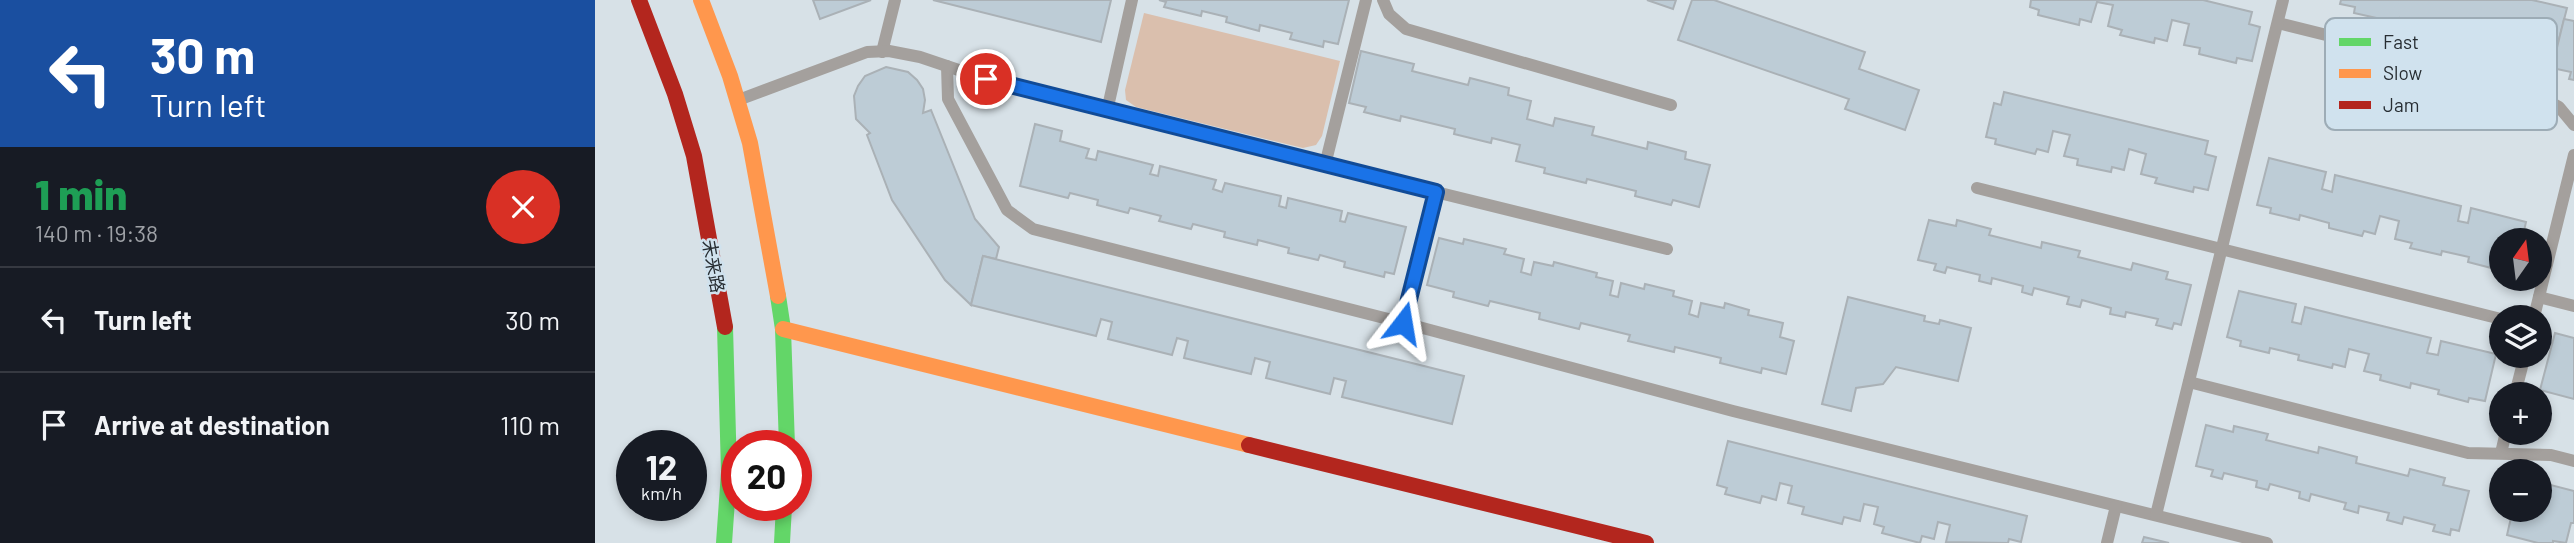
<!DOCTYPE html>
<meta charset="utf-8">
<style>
:root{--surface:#171b24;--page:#20242c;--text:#f1f3f6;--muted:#9ea1a6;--line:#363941}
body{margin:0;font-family:Barlow,"Noto Sans SC",sans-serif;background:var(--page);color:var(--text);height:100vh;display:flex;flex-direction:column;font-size:26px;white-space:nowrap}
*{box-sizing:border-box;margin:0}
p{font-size:23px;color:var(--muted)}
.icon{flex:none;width:38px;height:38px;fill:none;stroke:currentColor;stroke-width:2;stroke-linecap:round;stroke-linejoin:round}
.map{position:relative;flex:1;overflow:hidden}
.side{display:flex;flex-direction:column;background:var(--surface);width:595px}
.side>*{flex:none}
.guide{background:#1a4fa0;color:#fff;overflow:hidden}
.needle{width:46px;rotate:14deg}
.buttons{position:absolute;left:1894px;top:228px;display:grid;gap:14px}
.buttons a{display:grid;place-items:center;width:63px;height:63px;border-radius:50%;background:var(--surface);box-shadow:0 4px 10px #0003;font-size:35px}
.speed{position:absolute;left:21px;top:430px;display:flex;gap:14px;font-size:35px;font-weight:700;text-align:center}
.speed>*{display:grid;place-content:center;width:91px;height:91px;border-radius:50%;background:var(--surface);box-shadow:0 4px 10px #0003;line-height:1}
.speed small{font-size:18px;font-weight:400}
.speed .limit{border:10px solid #d22;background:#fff;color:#111}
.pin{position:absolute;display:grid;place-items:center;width:60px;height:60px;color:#fff;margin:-30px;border:4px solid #fff;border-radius:50%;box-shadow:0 2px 7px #0007}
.me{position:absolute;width:77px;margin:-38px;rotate:14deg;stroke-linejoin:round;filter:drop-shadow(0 0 5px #0008)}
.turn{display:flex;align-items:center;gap:24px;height:147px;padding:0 35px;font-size:32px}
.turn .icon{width:91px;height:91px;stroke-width:2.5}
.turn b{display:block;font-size:49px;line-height:60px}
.round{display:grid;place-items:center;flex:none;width:74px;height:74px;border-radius:37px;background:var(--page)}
.headline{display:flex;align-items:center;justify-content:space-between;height:119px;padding:0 35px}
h1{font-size:42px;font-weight:800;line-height:52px;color:#1e9e55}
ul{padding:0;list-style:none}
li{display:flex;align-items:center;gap:21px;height:105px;padding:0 35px;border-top:2px solid var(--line)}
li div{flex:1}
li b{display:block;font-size:26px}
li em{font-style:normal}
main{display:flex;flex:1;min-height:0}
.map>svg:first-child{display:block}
.green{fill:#dabfad}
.building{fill:#bdccd6;stroke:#aab1b6;stroke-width:2}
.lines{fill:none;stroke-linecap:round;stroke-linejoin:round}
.lane{stroke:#a4a09d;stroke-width:12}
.fast{stroke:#63d668;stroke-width:16}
.slow{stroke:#ff974d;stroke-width:16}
.jam{stroke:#b3261e;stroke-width:16}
.route-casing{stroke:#114b97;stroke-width:18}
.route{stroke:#1a73e8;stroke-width:12}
.labels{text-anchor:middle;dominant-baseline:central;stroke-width:5;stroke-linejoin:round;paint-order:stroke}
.street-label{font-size:18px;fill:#272d32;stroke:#d0e2ee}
.key{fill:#d0e2ee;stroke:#9dacb6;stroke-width:2}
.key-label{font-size:19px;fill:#272d32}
</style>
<main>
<section class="side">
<div class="guide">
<div class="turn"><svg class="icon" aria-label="left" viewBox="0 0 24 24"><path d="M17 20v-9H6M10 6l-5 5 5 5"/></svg><div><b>30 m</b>Turn left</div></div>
</div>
<div class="headline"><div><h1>1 min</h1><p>140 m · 19:38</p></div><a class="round" style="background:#d93025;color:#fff"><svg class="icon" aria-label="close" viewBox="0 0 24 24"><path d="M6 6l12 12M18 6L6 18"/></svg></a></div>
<ul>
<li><svg class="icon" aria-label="left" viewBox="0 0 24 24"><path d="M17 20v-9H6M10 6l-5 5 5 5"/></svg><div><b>Turn left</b></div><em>30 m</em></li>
<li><svg class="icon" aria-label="arrive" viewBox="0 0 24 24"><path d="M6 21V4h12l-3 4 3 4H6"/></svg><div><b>Arrive at destination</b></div><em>110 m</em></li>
</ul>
</section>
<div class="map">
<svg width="1979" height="543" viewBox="0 0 1979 543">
<rect width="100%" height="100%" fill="#d7e1e7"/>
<polygon class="green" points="549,13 745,61 727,136 721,145 708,148 541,107 531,100 530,90"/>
<g class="building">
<polygon points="218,0 276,0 225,19"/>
<polygon points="338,0 516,0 506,42"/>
<polygon points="564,0 754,0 743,44 729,41 728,47 695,39 697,33 665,25 664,31 631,22 632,17 607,11 606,16 569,7 571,2"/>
<polygon points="1052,0 1081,0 1078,9"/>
<polygon points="1097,0 1119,0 1270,52 1264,69 1324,90 1310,130 1250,109 1254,99 1083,40"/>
<polygon points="1436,0 1608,0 1657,12 1654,24 1665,27 1657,61 1642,58 1641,63 1604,54 1605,48 1589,45 1594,24 1577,20 1572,41 1560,38 1559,43 1525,35 1527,30 1513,26 1518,5 1502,2 1496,22 1485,19 1484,25 1443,15 1444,10 1435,7"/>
<polygon points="1746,0 1937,0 1972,8 1960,55 1950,53 1949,58 1902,47 1903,42 1876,35 1875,40 1830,30 1831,24 1805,18 1804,23 1759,13 1760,7 1745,4"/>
<polygon points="1969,19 1979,21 1979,80 1974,79 1976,72 1957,68"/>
<polygon points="766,51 819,64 817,71 873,85 875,78 914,88 913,95 936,101 932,119 958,126 960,118 999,127 997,135 1052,149 1053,142 1091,152 1090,159 1115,165 1104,207 1078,200 1076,205 1040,196 1041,191 992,179 991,183 949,173 950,168 921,161 925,145 897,138 896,143 859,134 860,129 806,116 805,121 769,112 771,107 754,103"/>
<polygon points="291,67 313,72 322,80 328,89 330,100 328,113 336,110 380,219 404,247 401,259 388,256 376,305 350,280 297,200 272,135 275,133 261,119 259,96 263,86 270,76"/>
<polygon points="1409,92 1613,141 1610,154 1621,157 1613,190 1599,187 1598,192 1560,183 1562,178 1546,174 1551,154 1534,149 1529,170 1517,167 1516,172 1482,165 1483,159 1469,156 1475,135 1458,131 1453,152 1442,149 1440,154 1400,144 1401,139 1391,137 1399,103 1406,105"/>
<polygon points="440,124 467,131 465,141 494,149 491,158 501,160 503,151 558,165 555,174 563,176 565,166 621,180 618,189 627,192 630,183 686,196 684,206 691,208 693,198 747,211 745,221 750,222 753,213 811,227 799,274 790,272 789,277 749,267 750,262 725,255 723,260 693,253 694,248 663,240 662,245 629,237 630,232 598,224 596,229 564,221 566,216 535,208 533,213 502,205 503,200 475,193 473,198 425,186"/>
<polygon points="1674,158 1731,172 1727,189 1737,192 1740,175 1866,206 1863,221 1873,223 1876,208 1931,222 1927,240 1906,240 1906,265 1904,270 1873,262 1874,257 1847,251 1846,255 1815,248 1817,243 1800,239 1804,221 1785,216 1780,234 1769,231 1767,236 1734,228 1734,223 1705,215 1704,220 1675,213 1676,208 1662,205"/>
<polygon points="1334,220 1361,226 1362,220 1396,229 1394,235 1446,248 1447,242 1485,251 1483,257 1536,270 1538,263 1573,272 1571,279 1596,285 1586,325 1579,323 1577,329 1561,325 1563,319 1531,312 1530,317 1515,314 1516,308 1487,300 1485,307 1472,304 1474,297 1439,288 1437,295 1427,292 1428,286 1397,278 1396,284 1384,281 1385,275 1352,267 1350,273 1339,270 1341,264 1323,260"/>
<polygon points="844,238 868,244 869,239 911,249 909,254 929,259 926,272 936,275 939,262 958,266 959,262 1002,273 1001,277 1018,281 1015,295 1023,297 1026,283 1049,289 1050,284 1079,291 1078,296 1097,301 1094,314 1103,317 1106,303 1129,308 1130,303 1154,310 1153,315 1188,323 1185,337 1199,341 1191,374 1167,368 1166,373 1125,363 1126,358 1080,347 1079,352 1033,341 1035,335 986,323 984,329 944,319 945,313 895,301 893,306 858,297 859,292 832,285"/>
<polygon points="388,256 869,376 857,424 747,397 751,381 739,378 735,394 671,378 675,362 660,358 656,374 589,358 593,341 582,338 577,355 513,339 517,322 506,319 501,336 376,305"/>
<polygon points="1644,291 1701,304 1697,322 1706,324 1710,307 1836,338 1832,353 1843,355 1846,341 1901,354 1890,401 1874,398 1873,402 1843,394 1844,390 1816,383 1815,388 1785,380 1786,375 1769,371 1774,354 1754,349 1750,367 1738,364 1737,368 1703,360 1704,355 1675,348 1674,353 1645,346 1646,341 1632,337"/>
<polygon points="1253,297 1330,316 1329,321 1344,324 1345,320 1376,328 1363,381 1301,367 1288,384 1261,388 1256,411 1227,404"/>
<polygon points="1960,333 1979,338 1979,399 1945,390"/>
<polygon points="1611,425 1638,432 1639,426 1673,434 1671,440 1723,453 1724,447 1762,457 1761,463 1813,476 1815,469 1850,478 1848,485 1874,491 1864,531 1856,529 1855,535 1838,531 1840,525 1809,517 1807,524 1792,520 1794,513 1764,506 1763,513 1749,509 1751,503 1716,494 1714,501 1704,498 1705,492 1675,484 1673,490 1661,487 1662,481 1629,473 1627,479 1616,476 1618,470 1601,466"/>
<polygon points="1133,441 1432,516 1426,542 1414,539 1413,543 1351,542 1355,525 1343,522 1339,539 1327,536 1325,543 1287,533 1289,527 1279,524 1283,507 1269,504 1265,521 1249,517 1247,524 1207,514 1209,507 1193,503 1197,486 1185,483 1181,500 1167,496 1165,503 1130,494 1132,488 1122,485"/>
<polygon points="1944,482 1979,491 1979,523 1976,523 1971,543 1958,541 1958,543 1943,543 1912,535 1918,509 1944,509"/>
<polygon points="1549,537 1574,543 1547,543"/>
</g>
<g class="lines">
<g class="lane">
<polyline points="788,0 794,14 811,29 1076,105"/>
<polyline points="1683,23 1917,81 1964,107 1979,125"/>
<polyline points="287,52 300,0"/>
<polyline points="352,66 353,99 412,210 438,229 809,323 1138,411 1672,543"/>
<polyline points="146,99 272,52 294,51 325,57 411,86 1072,249"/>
<polyline points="512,111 537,0"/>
<polyline points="730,165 771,0"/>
<polyline points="1382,188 1906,319"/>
<polyline points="1944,297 1979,306"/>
<polyline points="1939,317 1979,155"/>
<polyline points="809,323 841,192"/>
<polyline points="1594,382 1873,453 1956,455 1979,461"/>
<polyline points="1920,394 1930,355"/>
<polyline points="1906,453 1911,432"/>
<polyline points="1561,515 1688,0"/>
<polyline points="1512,543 1521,506"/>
</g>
<g class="fast">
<polyline points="183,296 188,329 192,446"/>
<polyline points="129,543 134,472 130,327"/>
<polyline points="187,543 189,506"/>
</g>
<g class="slow">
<polyline points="106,0 135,76 155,143 183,296"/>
<polyline points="188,329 654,445"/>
</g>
<g class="jam">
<polyline points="44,0 80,94 99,156 130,327"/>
<polyline points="654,445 1051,543"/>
</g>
</g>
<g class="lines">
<g class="route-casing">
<polyline id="route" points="391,79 841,192 808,323"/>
</g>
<use href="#route" class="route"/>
</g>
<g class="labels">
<g class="street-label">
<text transform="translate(119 266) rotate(80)">未来路</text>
</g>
</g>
<rect x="1730" y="18" width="232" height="112" rx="10" class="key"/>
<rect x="1744" y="38" width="32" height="8" fill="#63d668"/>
<rect x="1744" y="69" width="32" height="9" fill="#ff974d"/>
<rect x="1744" y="101" width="32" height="8" fill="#b3261e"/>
<g class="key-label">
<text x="1788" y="49">Fast</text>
<text x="1788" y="80">Slow</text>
<text x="1788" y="112">Jam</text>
</g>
</svg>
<div class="buttons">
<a><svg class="needle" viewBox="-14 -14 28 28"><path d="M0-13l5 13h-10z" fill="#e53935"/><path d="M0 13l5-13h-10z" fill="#9ea1a6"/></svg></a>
<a><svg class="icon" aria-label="layers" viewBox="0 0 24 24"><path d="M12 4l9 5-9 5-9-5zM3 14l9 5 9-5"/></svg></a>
<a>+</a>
<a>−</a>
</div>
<div class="speed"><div>12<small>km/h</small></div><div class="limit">20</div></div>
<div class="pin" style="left:391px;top:79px;background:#d93025"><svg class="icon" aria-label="arrive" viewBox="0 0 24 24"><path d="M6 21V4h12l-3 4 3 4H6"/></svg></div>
<svg class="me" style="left:808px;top:323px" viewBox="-20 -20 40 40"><path d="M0-17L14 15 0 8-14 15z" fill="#1a73e8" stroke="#fff" stroke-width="4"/></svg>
</div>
</main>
